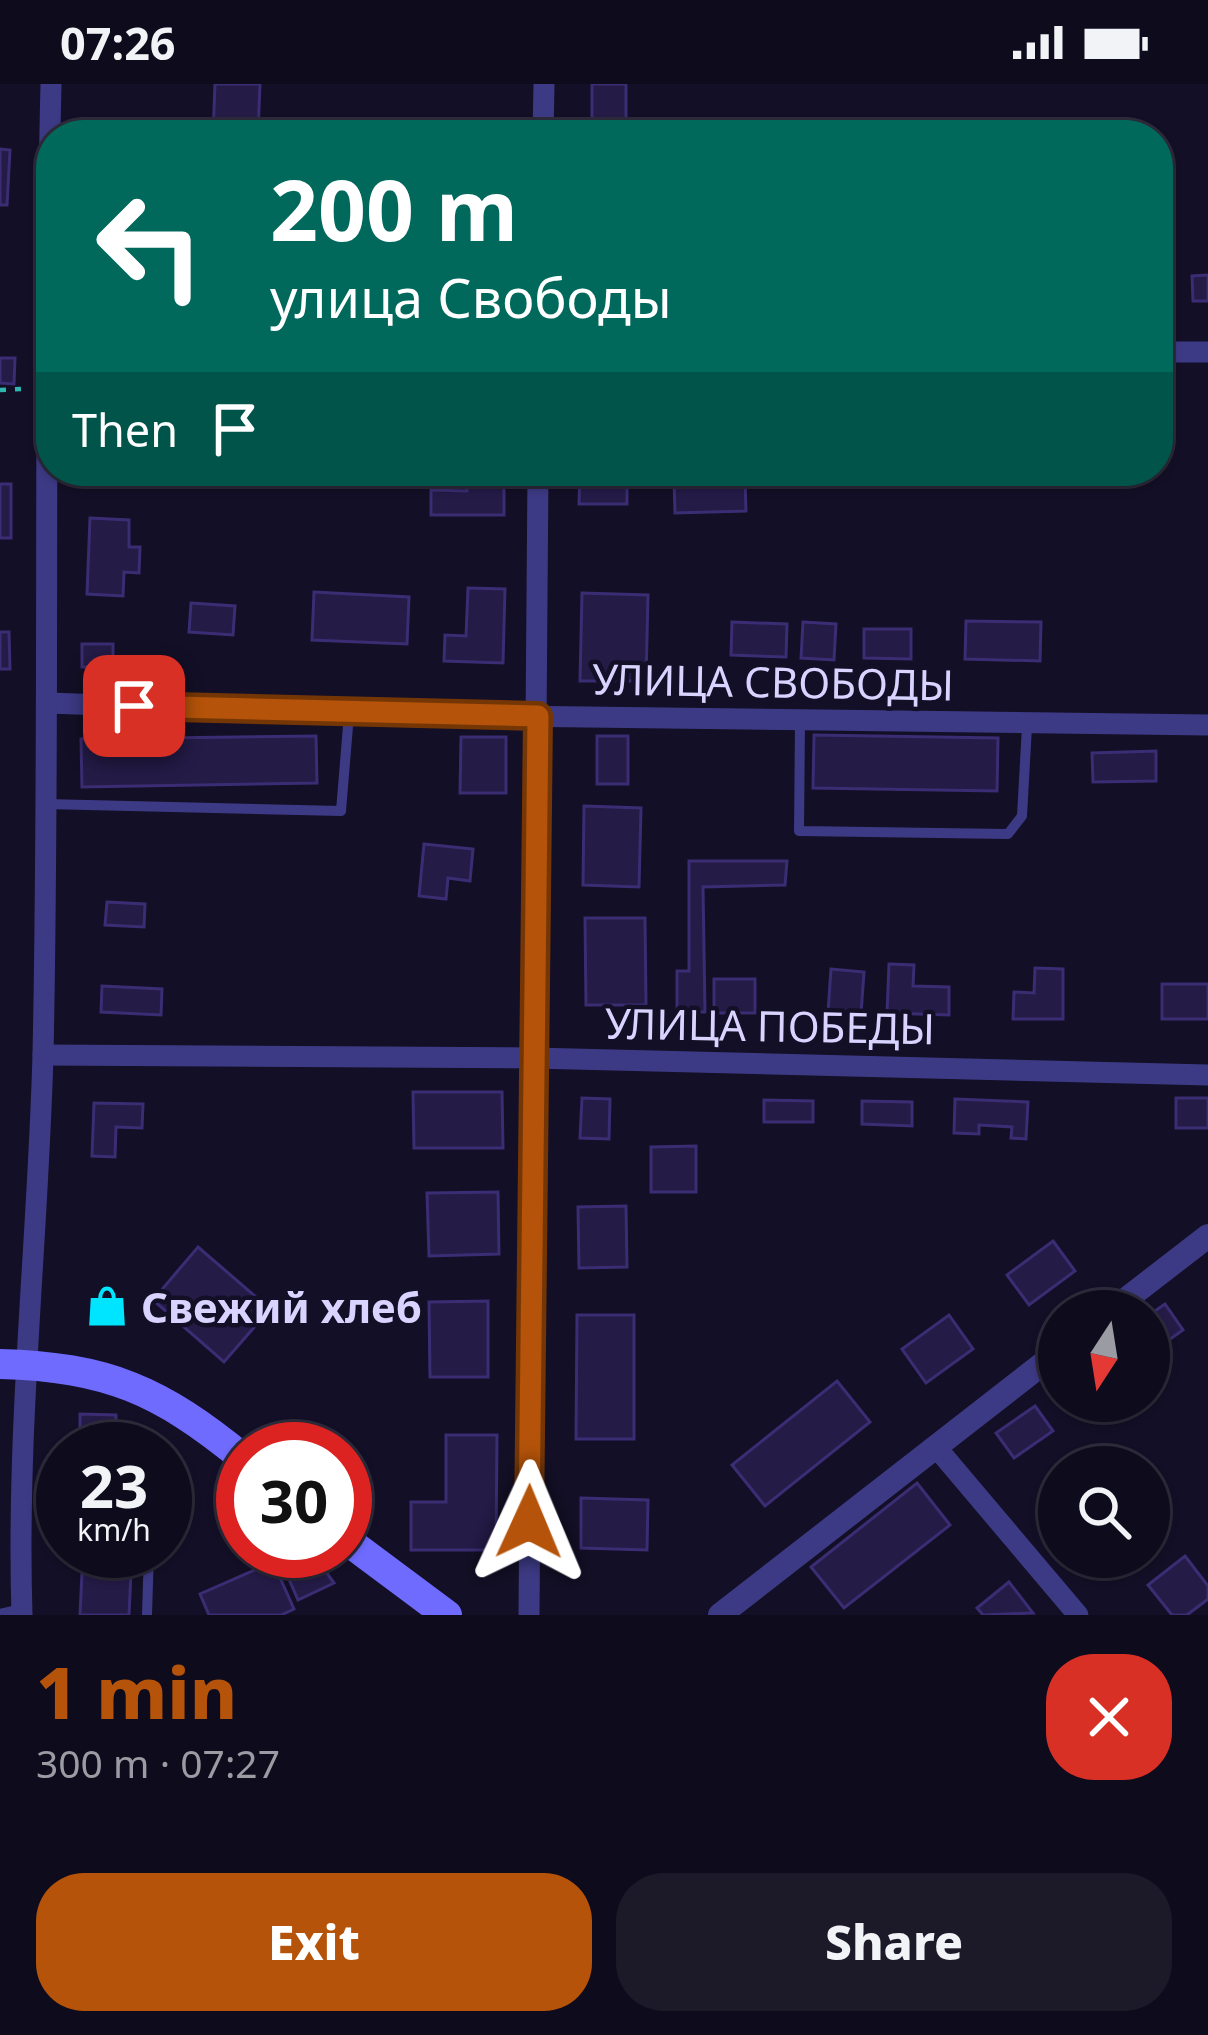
<!DOCTYPE html>
<meta charset="utf-8">
<style>
:root{--surface:#0e0b1c;--page:#1c1929;--text:#f1f3f6;--muted:#9b9ba3;--line:#2e2b3b;--accent:#b45309}
body{margin:0;font-family:"Noto Sans",sans-serif;background:var(--page);color:var(--text);height:100vh;display:flex;flex-direction:column;font-size:45px;white-space:nowrap}
*{box-sizing:border-box;margin:0}
p{font-size:39px;color:var(--muted)}
.icon{flex:none;width:66px;height:66px;fill:none;stroke:currentColor;stroke-width:2;stroke-linecap:round;stroke-linejoin:round}
.map{position:relative;height:1531px;overflow:hidden}
.drawer{display:flex;flex-direction:column;background:var(--surface);flex:1}
.drawer>*{flex:none}
.hud{position:absolute;left:36px;top:36px;width:1137px;height:366px;border-radius:48px;box-shadow:0 3px 9px #0004,0 0 0 3px var(--line);background:#00695c;color:#fff;overflow:hidden}
.needle{width:78px;rotate:192deg}
.tools{position:absolute;left:1038px;top:1206px;display:grid;gap:24px}
.tools a{display:grid;place-items:center;width:132px;height:132px;border-radius:50%;background:var(--surface);box-shadow:0 3px 9px #0004,0 0 0 3px var(--line);font-size:60px}
.speed{position:absolute;left:36px;top:1338px;display:flex;gap:24px;font-size:60px;font-weight:700;text-align:center}
.speed>*{display:grid;place-content:center;width:156px;height:156px;border-radius:50%;background:var(--surface);box-shadow:0 3px 9px #0004,0 0 0 3px var(--line);line-height:1}
.speed small{font-size:30px;font-weight:400}
.speed .limit{border:18px solid #d22;background:#fff;color:#111}
.pin{position:absolute;display:grid;place-items:center;width:102px;height:102px;color:#fff;margin:-51px;border-radius:24px;box-shadow:0 6px 18px #0006}
.me{position:absolute;width:132px;margin:-66px;rotate:1deg;stroke-linejoin:round;filter:drop-shadow(0 0 9px #0008)}
.turn{display:flex;align-items:center;gap:42px;height:252px;padding:0 36px;font-size:54px}
.turn .icon{width:156px;height:156px;stroke-width:2.5}
.turn b{display:block;font-size:84px;line-height:102px}
.then{display:flex;align-items:center;height:114px;padding:0 36px;background:#0003;gap:24px;font-size:45px}
.round{display:grid;place-items:center;flex:none;width:126px;height:126px;border-radius:48px;background:var(--page)}
.head{display:flex;align-items:center;justify-content:space-between;height:204px;padding:0 36px}
h1{font-size:72px;font-weight:800;line-height:90px;color:var(--accent)}
.button{display:flex;gap:24px;margin-top:auto;padding:24px 36px}
.button a{flex:1;height:138px;border-radius:48px;background:var(--accent);color:#fff;font-size:48px;font-weight:800;line-height:138px;text-align:center}
.button a+a{background:var(--page);color:var(--text)}
.status{display:flex;justify-content:space-between;align-items:center;height:84px;padding:0 60px;background:var(--surface);direction:ltr}
.status svg{height:33px;fill:currentColor}
.map>svg:first-child{display:block}
.building{fill:#241b47;stroke:#3b2d73;stroke-width:3}
.lines{fill:none;stroke-linecap:round;stroke-linejoin:round}
.path{stroke:#2fb8b0;stroke-width:4.5;stroke-dasharray:6 9;stroke-linecap:butt}
.service{stroke:#3d3a85;stroke-width:10}
.minor{stroke:#3d3a85;stroke-width:21}
.tertiary{stroke:#3d3a85;stroke-width:24}
.secondary{stroke:#6f6bff;stroke-width:30}
.route-casing{stroke:#753606;stroke-width:30}
.route{stroke:#b45309;stroke-width:21}
.labels{text-anchor:middle;dominant-baseline:central;stroke-width:9;stroke-linejoin:round;paint-order:stroke}
.street-label{font-size:42px;fill:#d9d4ff;stroke:#130f26}
.poi-label{font-size:42px;font-weight:bold;fill:#d9d4ff;stroke:#130f26;text-anchor:start}
</style>
<div class="status"><b>07:26</b><svg viewBox="0 0 49 12"><path d="M0 12V9h3v3zM5 12V6h3v6zM10 12V3h3v9zM15 12V0h3v12zM26 1h20v11H26zM47 4h2v5h-2z"/></svg></div>
<div class="map">
<svg width="1208" height="1531" viewBox="0 0 1208 1531">
<rect width="100%" height="100%" fill="#130f26"/>
<g class="building">
<polygon points="215,0 260,0 258,50 284,51 213,51"/>
<rect x="592" y="0" width="34" height="51"/>
<polygon points="0,65 10,66 7,121 0,121"/>
<polygon points="1208,191 1208,217 1193,217 1192,192"/>
<polygon points="0,274 15,274 14,300 0,299"/>
<polygon points="467,387 504,387 504,431 431,431 431,406 467,407"/>
<polygon points="580,387 627,387 627,420 579,420"/>
<polygon points="745,395 746,427 675,429 674,397"/>
<rect x="0" y="400" width="11" height="54"/>
<polygon points="90,434 129,436 129,463 140,463 139,489 124,488 123,512 87,510"/>
<polygon points="468,504 505,505 503,579 444,577 445,551 466,552"/>
<polygon points="314,508 409,513 407,560 312,556"/>
<polygon points="582,509 648,511 646,597 580,597"/>
<polygon points="191,519 235,522 233,551 189,548"/>
<polygon points="966,537 1041,538 1040,577 965,575"/>
<polygon points="732,538 787,540 786,573 731,571"/>
<polygon points="803,538 836,540 834,576 801,574"/>
<polygon points="864,545 911,545 911,575 864,574"/>
<polygon points="0,548 9,548 10,585 0,585"/>
<rect x="82" y="560" width="31" height="23"/>
<polygon points="814,651 998,654 997,707 813,704"/>
<polygon points="316,652 317,699 82,703 81,655"/>
<rect x="597" y="652" width="31" height="48"/>
<polygon points="461,653 506,653 506,709 460,709"/>
<polygon points="1156,667 1156,697 1093,698 1092,669"/>
<polygon points="584,722 641,724 639,803 583,801"/>
<polygon points="424,760 473,765 470,797 448,794 446,815 419,812"/>
<polygon points="689,777 787,777 785,801 703,803 705,928 677,928 677,887 689,887"/>
<polygon points="107,818 145,820 144,843 105,841"/>
<polygon points="585,834 645,834 646,921 586,921"/>
<polygon points="889,880 914,881 913,902 949,903 949,931 887,929"/>
<polygon points="1035,884 1063,885 1063,935 1013,935 1014,908 1034,909"/>
<polygon points="831,885 864,888 861,930 828,928"/>
<rect x="714" y="895" width="41" height="34"/>
<rect x="1162" y="900" width="46" height="35"/>
<polygon points="102,902 162,905 161,931 101,928"/>
<polygon points="413,1008 502,1008 503,1064 414,1064"/>
<polygon points="582,1014 610,1015 609,1055 580,1054"/>
<rect x="1176" y="1014" width="32" height="30"/>
<polygon points="955,1015 1028,1018 1026,1055 1011,1054 1012,1043 979,1041 979,1050 954,1049"/>
<polygon points="764,1016 813,1017 813,1038 764,1038"/>
<polygon points="862,1017 912,1018 912,1042 862,1040"/>
<polygon points="94,1019 143,1020 142,1044 116,1043 115,1073 92,1072"/>
<polygon points="696,1062 696,1108 651,1108 651,1063"/>
<polygon points="498,1108 499,1170 429,1172 427,1109"/>
<polygon points="626,1122 627,1183 579,1184 578,1123"/>
<polygon points="1053,1157 1075,1187 1029,1221 1007,1191"/>
<polygon points="198,1163 270,1225 224,1278 153,1216"/>
<polygon points="488,1217 488,1293 430,1293 429,1218"/>
<polygon points="1165,1220 1183,1246 1149,1270 1149,1231"/>
<polygon points="577,1231 634,1231 634,1355 576,1355"/>
<polygon points="949,1231 973,1265 926,1299 902,1265"/>
<polygon points="837,1297 870,1338 765,1422 732,1381"/>
<polygon points="1035,1322 1053,1347 1014,1374 996,1349"/>
<polygon points="80,1330 116,1331 116,1365 80,1365"/>
<polygon points="446,1351 497,1351 496,1466 411,1466 411,1418 446,1418"/>
<polygon points="917,1399 950,1441 844,1524 811,1483"/>
<polygon points="581,1414 648,1416 647,1466 581,1464"/>
<polygon points="83,1467 132,1467 129,1531 80,1531"/>
<polygon points="291,1467 311,1467 334,1499 298,1516 279,1472"/>
<polygon points="1185,1472 1208,1502 1208,1515 1187,1531 1172,1531 1148,1501"/>
<polygon points="273,1478 294,1525 281,1531 209,1531 200,1510"/>
<polygon points="1009,1498 1033,1529 983,1531 977,1524"/>
</g>
<g class="lines">
<polyline class="path" points="0,306 21,305"/>
<g class="service">
<polyline points="800,637 799,747 1008,750 1022,732 1027,642"/>
<polyline points="45,720 341,727 349,630"/>
<polyline points="0,1530 22,1525"/>
<polyline points="147,1531 149,1467"/>
</g>
<g class="minor">
<polyline points="543,51 544,0"/>
<polyline points="1158,268 1208,268"/>
<polyline points="48,619 349,630 1208,641"/>
<polyline points="43,971 533,974 1208,991"/>
<polyline points="936,1363 1078,1531"/>
<path d="M22,1531C16,1344 38,1157 43,970C50,646 43,323 51,0"/>
<polyline points="529,1531 538,387"/>
</g>
<g class="tertiary">
<polyline points="1111,1227 1208,1152"/>
<polyline points="720,1531 1059,1267"/>
</g>
<g class="secondary">
<path d="M0,1280C107,1283 160,1306 243,1374"/>
<polyline points="345,1455 447,1531"/>
</g>
</g>
<g class="lines">
<g class="route-casing">
<polyline id="route" points="134,622 538,632 529,1438"/>
</g>
<use href="#route" class="route"/>
</g>
<defs>
<g id="shop-bare" transform="scale(3.24)"><path d="M-5-2.5h2.3a2.7 3.5 0 0 1 5.4 0H5L5.5 6h-11ZM-1.5-2.5h3a1.5 2.3 0 0 0-3 0Z" fill="#00e5ff" stroke="#130f26" stroke-width="2.5" paint-order="stroke"/></g>
</defs>
<g fill-rule="evenodd">
<use href="#shop-bare" x="107" y="1222"/>
</g>
<g class="labels">
<g class="street-label">
<text transform="translate(773 597) rotate(1)">УЛИЦА СВОБОДЫ</text>
<text transform="translate(770 941) rotate(1)">УЛИЦА ПОБЕДЫ</text>
</g>
<g class="poi-label">
<text x="141" y="1222">Свежий хлеб</text>
</g>
</g>
</svg>
<div class="tools">
<a><svg class="needle" viewBox="-14 -14 28 28"><path d="M0-13l5 13h-10z" fill="#e53935"/><path d="M0 13l5-13h-10z" fill="#9b9ba3"/></svg></a>
<a><svg class="icon" aria-label="search" viewBox="0 0 24 24"><circle cx="10" cy="10" r="6"/><path d="M15 15l6 6"/></svg></a>
</div>
<div class="speed"><div>23<small>km/h</small></div><div class="limit">30</div></div>
<div class="pin" style="left:134px;top:622px;background:#d93025"><svg class="icon" aria-label="arrive" viewBox="0 0 24 24"><path d="M6 21V4h12l-3 4 3 4H6"/></svg></div>
<svg class="me" style="left:529px;top:1438px" viewBox="-20 -20 40 40"><path d="M0-17L14 15 0 8-14 15z" fill="#b45309" stroke="#fff" stroke-width="4"/></svg>
<div class="hud">
<div class="turn"><svg class="icon" aria-label="left" viewBox="0 0 24 24"><path d="M17 20v-9H6M10 6l-5 5 5 5"/></svg><div><b>200 m</b>улица Свободы</div></div>
<div class="then">Then<svg class="icon" aria-label="arrive" viewBox="0 0 24 24"><path d="M6 21V4h12l-3 4 3 4H6"/></svg></div>
</div>
</div>
<section class="drawer">
<div class="head"><div><h1>1 min</h1><p>300 m · 07:27</p></div><a class="round" style="background:#d93025;color:#fff"><svg class="icon" aria-label="close" viewBox="0 0 24 24"><path d="M6 6l12 12M18 6L6 18"/></svg></a></div>
<div class="button"><a>Exit</a><a>Share</a></div>
</section>
